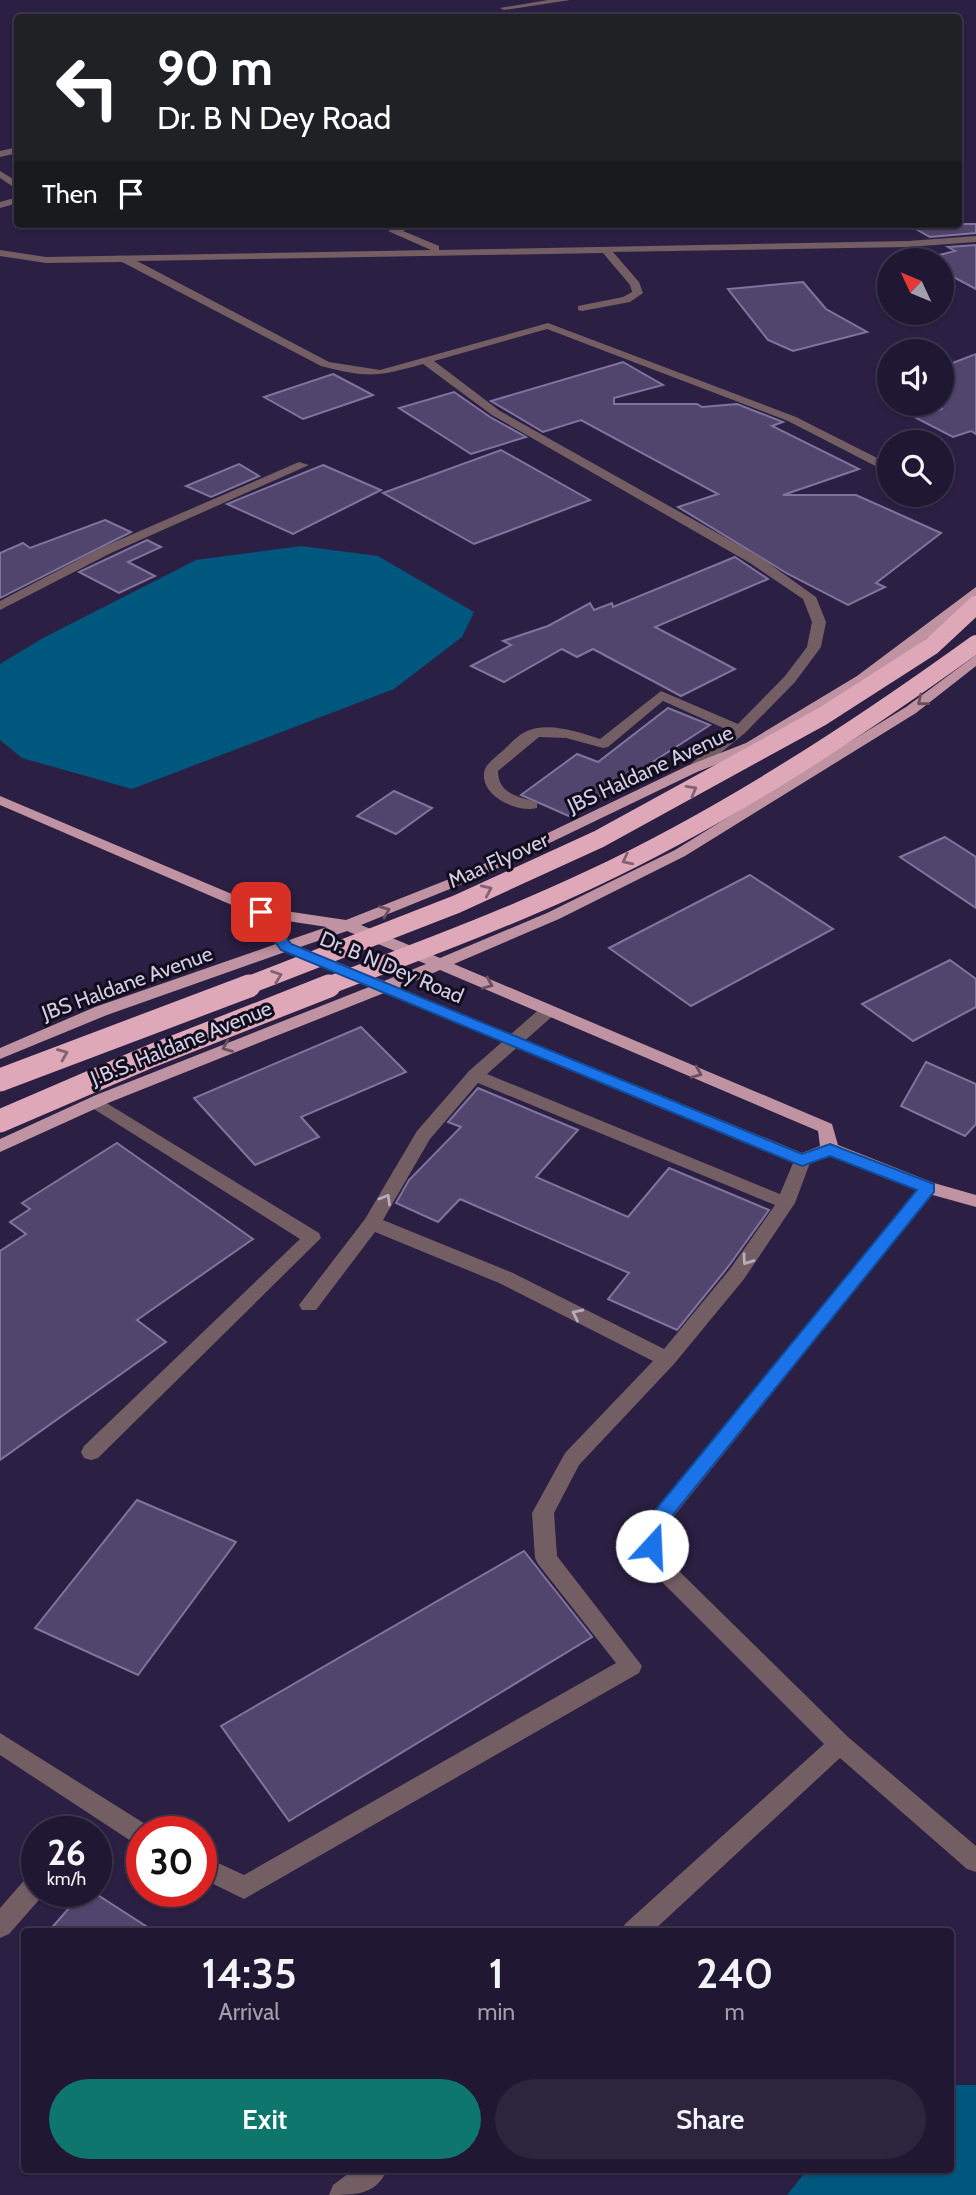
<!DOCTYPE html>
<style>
:root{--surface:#201732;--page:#2d243e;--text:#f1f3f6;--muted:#a29fac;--line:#3d364d;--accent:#0f766e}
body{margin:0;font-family:Cabin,sans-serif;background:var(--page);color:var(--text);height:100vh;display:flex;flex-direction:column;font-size:26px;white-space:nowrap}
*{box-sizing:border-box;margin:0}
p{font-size:23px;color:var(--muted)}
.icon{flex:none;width:38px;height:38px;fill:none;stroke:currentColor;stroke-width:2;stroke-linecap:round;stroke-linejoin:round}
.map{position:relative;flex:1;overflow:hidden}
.drawer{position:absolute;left:21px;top:1928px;width:933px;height:245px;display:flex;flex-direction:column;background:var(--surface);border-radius:7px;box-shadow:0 2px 5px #0004,0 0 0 2px var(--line)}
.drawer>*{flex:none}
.hud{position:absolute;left:14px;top:14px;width:948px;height:214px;border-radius:7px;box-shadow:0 2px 5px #0004,0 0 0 2px var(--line);background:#202124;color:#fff;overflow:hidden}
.needle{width:46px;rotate:314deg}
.fabs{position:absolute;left:877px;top:248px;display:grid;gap:14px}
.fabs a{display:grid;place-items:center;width:77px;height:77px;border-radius:50%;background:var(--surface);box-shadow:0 2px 5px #0004,0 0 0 2px var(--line);font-size:35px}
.speed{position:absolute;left:21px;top:1816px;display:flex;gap:14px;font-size:35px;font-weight:700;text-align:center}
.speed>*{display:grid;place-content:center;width:91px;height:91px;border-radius:50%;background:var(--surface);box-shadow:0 2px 5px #0004,0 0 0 2px var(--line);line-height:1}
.speed small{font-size:18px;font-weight:400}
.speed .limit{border:10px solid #d22;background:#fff;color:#111}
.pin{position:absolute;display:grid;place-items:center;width:60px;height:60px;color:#fff;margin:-30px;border-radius:14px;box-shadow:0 4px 10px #0006}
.me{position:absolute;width:77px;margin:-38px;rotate:20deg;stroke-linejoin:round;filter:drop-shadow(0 0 5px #0008)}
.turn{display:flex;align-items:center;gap:24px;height:147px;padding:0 28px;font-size:32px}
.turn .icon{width:91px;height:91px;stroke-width:2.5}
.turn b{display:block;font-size:49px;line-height:60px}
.then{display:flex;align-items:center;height:66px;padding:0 28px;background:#0003;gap:14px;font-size:26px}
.eta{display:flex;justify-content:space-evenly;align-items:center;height:119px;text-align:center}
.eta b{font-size:42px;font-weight:600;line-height:49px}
.primary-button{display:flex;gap:14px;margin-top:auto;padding:14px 28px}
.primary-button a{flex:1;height:80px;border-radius:42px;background:var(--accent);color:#fff;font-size:28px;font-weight:600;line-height:80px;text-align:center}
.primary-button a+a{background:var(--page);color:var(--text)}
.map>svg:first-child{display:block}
.water{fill:#00577e}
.building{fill:#52456d;stroke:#80739e;stroke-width:2}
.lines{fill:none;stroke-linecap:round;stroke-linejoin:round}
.minor{fill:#735e64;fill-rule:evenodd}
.major{fill:#bf93a1;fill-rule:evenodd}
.highway-bridge-far1{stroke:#dea8b9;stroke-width:18}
.highway-bridge{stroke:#dea8b9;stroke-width:23}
.oneway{stroke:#68505f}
.oneway2{stroke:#826273}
.oneway3{stroke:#b6acbe}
.route{fill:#1a73e8;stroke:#114b97;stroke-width:2}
.labels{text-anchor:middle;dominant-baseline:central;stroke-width:6;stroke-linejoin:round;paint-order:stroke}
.street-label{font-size:21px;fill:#d3cde5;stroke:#120d1d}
</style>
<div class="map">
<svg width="976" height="2195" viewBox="0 0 976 2195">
<rect width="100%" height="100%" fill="#2b1f43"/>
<g class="water">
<polygon points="301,546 378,556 474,612 462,637 394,689 132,789 22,758 0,740 0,664 43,638 196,560"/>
<polygon points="950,2085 976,2085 976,2195 787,2195 807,2170 950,2170"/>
</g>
<g class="building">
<polygon points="907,224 976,224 976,233 930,237"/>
<polygon points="976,245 976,289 942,271 942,261 920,260 955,251 948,247"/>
<polygon points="803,282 826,309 867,332 793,351 768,340 728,289"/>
<polygon points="976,354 976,434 971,431 953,437 916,418 942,409 942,367"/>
<polygon points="623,362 663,385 614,398 614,404 697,404 702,407 737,404 783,422 772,426 859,469 783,495 856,495 941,533 876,583 885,587 848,605 788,574 678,507 718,494 581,420 543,432 491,401"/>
<polygon points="333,374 373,395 303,419 264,397"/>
<polygon points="454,392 490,417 526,437 471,454 399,408"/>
<polygon points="501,450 590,500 474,544 383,493"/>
<polygon points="239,464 259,476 211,497 186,486"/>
<polygon points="323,465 381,490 293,534 227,504"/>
<polygon points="105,520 131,532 0,598 0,553 23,543 30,548"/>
<polygon points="147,540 161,547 128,562 155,576 119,593 79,572"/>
<polygon points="735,557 768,579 655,627 735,669 681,696 593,649 577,657 562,649 504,682 471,666 511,645 503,641 548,626 590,603 594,610 612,603 613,607"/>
<polygon points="668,708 710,725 569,816 521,795 577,754 598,762"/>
<polygon points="394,791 432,808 396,834 357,816"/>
<polygon points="945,837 976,857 976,908 900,857"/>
<polygon points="750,875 833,929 691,1006 609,948"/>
<polygon points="950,960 976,979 976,1007 913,1041 862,1004"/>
<polygon points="361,1027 406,1072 301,1117 319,1137 255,1165 194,1098"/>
<polygon points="926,1062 976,1084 976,1124 965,1136 901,1106"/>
<polygon points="478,1088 578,1130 536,1177 628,1217 669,1168 769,1210 728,1267 677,1330 608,1299 629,1273 460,1199 438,1222 396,1203 409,1180 461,1127 448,1122"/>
<polygon points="117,1143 253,1239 137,1320 166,1342 0,1460 0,1251 26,1234 10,1222 30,1209 22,1203"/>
<polygon points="137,1500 236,1542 138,1675 35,1628"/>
<polygon points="524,1551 592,1637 289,1821 221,1726"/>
<polygon points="83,1892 93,1892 155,1932 48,1932"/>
</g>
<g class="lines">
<g class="minor">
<polygon points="548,0 570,0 504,10 500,8"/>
<polygon points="18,147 18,153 0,157 0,151"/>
<polygon points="0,171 18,182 18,190 0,178"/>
<polygon points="18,197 18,203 0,208 0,202"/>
<path d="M406,224H422L403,231L439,246V250L908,241L976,236V242L908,247L613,252L639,282L643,293L630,302L582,311L578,310V306L623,297L632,292L630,285L603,253L137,261L329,362L380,370L548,323L796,417L889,464V473L788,421L547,329L434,361L500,411L760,557L816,597L826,622L821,647L795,682L745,733L697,772L692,773L685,769L730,731L663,701L608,747L603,748L566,738L539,737L498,771C498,794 519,797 537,802V808C518,813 482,797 484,774C484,765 494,759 500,753C508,747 516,736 525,732C548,721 578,732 600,739L661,691L738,724L785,676L807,647L812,622L803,599L750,563L492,415L423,364C377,377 368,378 321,366L122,262L46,263L0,256V250L46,257L431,250L388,231Z"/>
<polygon points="299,462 309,465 111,553 0,610 0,601 103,547"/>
<path d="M549,1005L557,1010L555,1014L487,1074L780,1194L796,1156H808L811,1160L795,1203L744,1279L674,1364L579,1465L554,1513L557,1556L642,1666L639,1673L244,1899L201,1878V1855L244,1875L616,1663L538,1564L535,1558L532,1513L565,1453L653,1361L499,1283L375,1232L316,1310H302L299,1305L365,1219L417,1131L469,1071L543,1006ZM478,1083L775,1205L730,1269L664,1349L513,1273L383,1220L430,1139Z"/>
<polygon points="95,1096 319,1233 321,1238 98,1458 91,1460 84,1458 81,1452 84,1446 300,1239 89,1106 86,1102"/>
<polygon points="928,1182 937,1188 934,1192 670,1521 663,1545 679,1571 848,1737 976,1846 976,1872 967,1869 840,1758 652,1932 622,1932 625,1924 824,1744 663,1583 641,1546 649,1518 922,1184"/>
<polygon points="0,1733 150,1827 153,1832 142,1832 142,1846 134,1843 0,1755"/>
<polygon points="37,1873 37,1892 46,1892 9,1934 0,1938 0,1908 28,1876"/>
<path d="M353,2170H387C376,2195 355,2195 329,2195L333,2185Z"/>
</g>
<path class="major" d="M976,587V598L950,622L867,682L756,749L697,772L477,878L361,925L440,958L547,913L675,850L906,707L976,655V666L916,713L685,856L559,919L454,964L832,1124L838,1145L934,1183L976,1195V1207L922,1192L830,1156L802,1166L796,1164L384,993L108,1103L0,1152V1139L96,1095L369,987L285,952L107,1015L0,1059V1048L95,1007L276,944L255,915L0,805V796L265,908L346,920L467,872L687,766L746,743L857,676ZM274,919L327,927L289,940ZM347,931L426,964L384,981L300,947ZM440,970L818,1131L820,1146L802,1153L399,988Z"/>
<g class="highway-bridge-far1">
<polyline points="244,987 457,904 599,839 823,716 932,646 976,605"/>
<path d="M325,987C414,953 504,920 591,879C727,815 854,732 976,644"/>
</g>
<g class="highway-bridge">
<polyline points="0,1080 249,986"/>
<polyline points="0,1121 151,1056 329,986"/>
</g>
</g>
<defs><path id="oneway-chevron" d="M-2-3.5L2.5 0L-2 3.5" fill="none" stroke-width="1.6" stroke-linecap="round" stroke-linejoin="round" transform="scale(1.75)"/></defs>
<g class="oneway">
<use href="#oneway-chevron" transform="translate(922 701) rotate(141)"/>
<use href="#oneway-chevron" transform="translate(385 911) rotate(-22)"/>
<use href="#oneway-chevron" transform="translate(488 984) rotate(23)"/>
<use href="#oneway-chevron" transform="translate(227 1047) rotate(158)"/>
<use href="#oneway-chevron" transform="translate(697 1073) rotate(23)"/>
</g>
<g class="oneway2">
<use href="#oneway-chevron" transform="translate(692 790) rotate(-29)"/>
<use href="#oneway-chevron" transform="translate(627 860) rotate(153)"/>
<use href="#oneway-chevron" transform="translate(487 890) rotate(-24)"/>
<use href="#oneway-chevron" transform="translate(277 976) rotate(-20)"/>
<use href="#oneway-chevron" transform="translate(63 1054) rotate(-22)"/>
</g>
<g class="oneway3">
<use href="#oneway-chevron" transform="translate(386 1199) rotate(-60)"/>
<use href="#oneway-chevron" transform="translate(747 1260) rotate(125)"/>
<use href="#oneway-chevron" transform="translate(577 1314) rotate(-154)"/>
</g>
<polygon class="route" points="261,907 266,909 291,944 802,1154 830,1144 934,1184 934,1192 668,1521 659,1551 645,1551 642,1546 653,1513 917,1190 830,1156 802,1166 797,1164 281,950 254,912"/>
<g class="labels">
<g class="street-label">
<text transform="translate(650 769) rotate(-25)">JBS Haldane Avenue</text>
<text transform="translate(498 860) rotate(-24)">Maa Flyover</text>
<text transform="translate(392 967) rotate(23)">Dr. B N Dey Road</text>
<text transform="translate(127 983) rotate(-20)">JBS Haldane Avenue</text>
<text transform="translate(181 1043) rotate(-22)">J.B.S. Haldane Avenue</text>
</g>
</g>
</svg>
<div class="fabs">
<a><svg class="needle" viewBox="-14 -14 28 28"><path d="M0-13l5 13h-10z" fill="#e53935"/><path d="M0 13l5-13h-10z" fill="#a29fac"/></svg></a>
<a><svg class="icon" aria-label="sound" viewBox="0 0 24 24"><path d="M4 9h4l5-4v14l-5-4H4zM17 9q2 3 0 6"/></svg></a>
<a><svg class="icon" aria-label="search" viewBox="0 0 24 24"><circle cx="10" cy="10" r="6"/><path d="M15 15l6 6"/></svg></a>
</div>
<div class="speed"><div>26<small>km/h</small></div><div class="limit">30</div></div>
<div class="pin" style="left:261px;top:912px;background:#d93025"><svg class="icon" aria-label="arrive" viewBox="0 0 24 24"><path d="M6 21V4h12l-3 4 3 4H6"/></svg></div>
<svg class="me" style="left:652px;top:1546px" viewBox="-20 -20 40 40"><circle r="19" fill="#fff"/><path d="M0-13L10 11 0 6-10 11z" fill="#1a73e8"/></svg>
<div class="hud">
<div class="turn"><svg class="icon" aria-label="left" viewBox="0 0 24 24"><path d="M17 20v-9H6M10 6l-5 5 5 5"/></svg><div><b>90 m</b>Dr. B N Dey Road</div></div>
<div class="then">Then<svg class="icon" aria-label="arrive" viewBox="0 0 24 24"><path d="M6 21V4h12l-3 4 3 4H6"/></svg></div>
</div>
<section class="drawer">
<div class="eta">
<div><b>14:35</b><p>Arrival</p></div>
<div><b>1</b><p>min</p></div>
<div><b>240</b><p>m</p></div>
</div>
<div class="primary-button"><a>Exit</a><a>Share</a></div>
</section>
</div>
